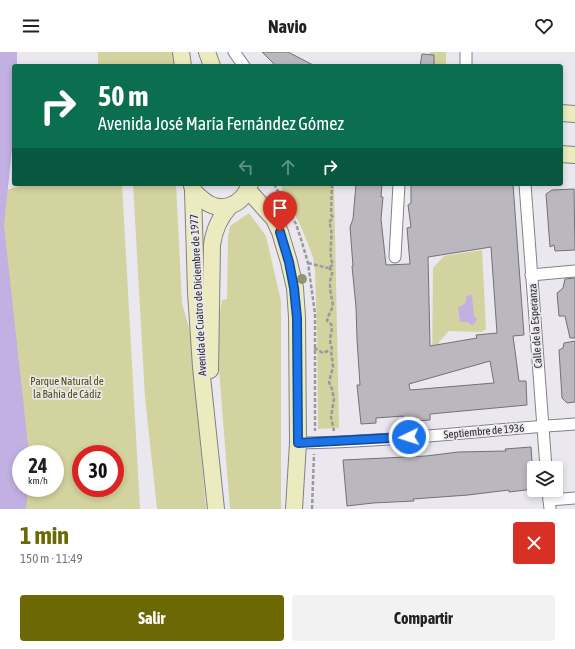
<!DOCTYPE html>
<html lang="es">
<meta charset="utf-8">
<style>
:root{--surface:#fff;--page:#f2f2f2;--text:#222;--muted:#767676;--accent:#6c6904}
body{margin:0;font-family:"Asap Condensed",sans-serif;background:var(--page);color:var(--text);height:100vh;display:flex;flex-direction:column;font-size:15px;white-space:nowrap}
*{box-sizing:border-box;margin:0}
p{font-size:13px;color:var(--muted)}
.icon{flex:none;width:22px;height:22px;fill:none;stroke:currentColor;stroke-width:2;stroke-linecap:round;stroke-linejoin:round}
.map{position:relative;height:457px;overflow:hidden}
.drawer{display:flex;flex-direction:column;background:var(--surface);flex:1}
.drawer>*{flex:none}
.banner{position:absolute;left:12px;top:12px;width:551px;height:122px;border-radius:4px;box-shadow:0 2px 6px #0003;background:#0b6e4f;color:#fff;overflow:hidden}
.controls{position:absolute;left:527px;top:409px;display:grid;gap:8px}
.controls a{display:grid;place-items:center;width:36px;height:36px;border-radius:4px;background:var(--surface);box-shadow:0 2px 6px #0003;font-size:20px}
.speed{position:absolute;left:12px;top:393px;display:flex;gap:8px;font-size:20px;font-weight:700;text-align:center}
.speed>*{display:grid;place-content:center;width:52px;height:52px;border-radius:50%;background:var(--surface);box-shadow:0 2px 6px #0003;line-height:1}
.speed small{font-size:10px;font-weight:400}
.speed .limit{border:6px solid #d22;background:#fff;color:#111}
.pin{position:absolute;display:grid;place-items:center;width:34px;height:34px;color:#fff;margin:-41px -17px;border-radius:50% 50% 50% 0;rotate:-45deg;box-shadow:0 0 4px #0007}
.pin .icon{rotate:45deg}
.me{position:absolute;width:44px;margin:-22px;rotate:266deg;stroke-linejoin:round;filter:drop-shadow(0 0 3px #0008)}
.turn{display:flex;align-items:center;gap:14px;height:84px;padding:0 20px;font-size:18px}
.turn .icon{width:52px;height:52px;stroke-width:2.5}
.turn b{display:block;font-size:28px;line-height:34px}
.lanes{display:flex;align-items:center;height:38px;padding:0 20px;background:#0003;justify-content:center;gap:20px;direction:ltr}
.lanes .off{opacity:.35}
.round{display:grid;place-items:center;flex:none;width:42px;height:42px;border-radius:4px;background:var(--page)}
.head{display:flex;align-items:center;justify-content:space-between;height:68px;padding:0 20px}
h1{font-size:24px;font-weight:700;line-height:30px;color:var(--accent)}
.action{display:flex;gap:8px;margin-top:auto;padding:8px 20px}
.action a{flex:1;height:46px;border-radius:4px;background:var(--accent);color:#fff;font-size:16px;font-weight:700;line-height:46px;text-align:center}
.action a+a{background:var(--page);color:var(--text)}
header{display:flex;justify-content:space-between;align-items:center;height:52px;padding:0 20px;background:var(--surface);font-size:18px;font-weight:700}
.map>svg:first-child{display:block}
.green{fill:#d3d39f;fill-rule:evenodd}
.water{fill:#c2b0e2}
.building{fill:#bab8be;stroke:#737177;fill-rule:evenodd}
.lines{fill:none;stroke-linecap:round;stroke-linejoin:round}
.street-casing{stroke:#838186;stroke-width:13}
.secondary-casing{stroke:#838186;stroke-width:18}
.path{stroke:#9a999d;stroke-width:2.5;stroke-dasharray:4 2;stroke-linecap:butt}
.street{stroke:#fff;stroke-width:11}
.secondary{stroke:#ecebbf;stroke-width:16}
.tree{fill:#959372}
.route-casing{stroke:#114b97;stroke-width:10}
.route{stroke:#1a73e8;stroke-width:7}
.labels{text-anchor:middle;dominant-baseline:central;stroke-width:3.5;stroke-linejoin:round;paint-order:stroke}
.street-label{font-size:11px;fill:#2b2a2d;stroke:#eae8ee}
.park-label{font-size:11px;fill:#4f4d0c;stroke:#eae8ee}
</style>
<header><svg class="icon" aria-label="menu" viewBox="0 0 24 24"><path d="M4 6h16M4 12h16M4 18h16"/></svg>Navio<svg class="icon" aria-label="heart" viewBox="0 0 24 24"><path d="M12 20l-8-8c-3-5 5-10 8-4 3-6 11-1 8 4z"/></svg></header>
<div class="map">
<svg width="575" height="457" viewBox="0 0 575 457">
<rect width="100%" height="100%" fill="#eae8ee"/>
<g class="green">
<polygon points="98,0 176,0 177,14 98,14"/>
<rect x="430" y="0" width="16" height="14"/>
<path d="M26,132H122L140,457H0V140ZM21,402H55V436H21ZM81,402H115V436H81Z"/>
<polygon points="133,132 176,132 182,251 189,276 192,297 206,457 157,457 145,345"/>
<polygon points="280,132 334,132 339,376 318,377 317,282 315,219 313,205 302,177"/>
<polygon points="249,161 266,184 281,249 281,457 230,457 219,318 218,273 222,248 227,247 228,185 230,174"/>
<polygon points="482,198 486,277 482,280 449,279 439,290 435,322 432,320 433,216 444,204"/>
</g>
<g class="water">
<polygon points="0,0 17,0 17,14 14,14 14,78 4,173 29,402 21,402 21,436 28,436 26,457 0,457"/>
<path d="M472,243L474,264L477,267L475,271L472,273L467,270H460L458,255C464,253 467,251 466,244Z"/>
</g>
<g class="building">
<polygon points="262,0 288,0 315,14 276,14"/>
<polygon points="422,2 434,3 434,14 420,14"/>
<path d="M356,132H382L381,145H383L381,167L386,213L410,212L407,176L411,175L408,153L411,151V132H513L524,283L513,284L519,329H526L527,353L430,362V368L403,370V364L376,366V371L361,372L357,333H360L357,287L356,255L352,214H353L350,175L353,167ZM491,195L497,281L476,283L477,286L430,294L428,205ZM490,309L494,331L410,338L409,332Z"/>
<polygon points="574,137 575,198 555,199 554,193 550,195 546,142 552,138"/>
<polygon points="575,226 575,286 570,286 565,264 559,264 557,241 563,236 565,227"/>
<polygon points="575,289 575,350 567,351 562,346 559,298 563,296 564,291"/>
<polygon points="531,395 534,437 509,440 509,438 468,443 413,447 414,449 373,451 347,454 343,408 426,404 458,400 506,399 505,397"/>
</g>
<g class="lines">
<g class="street-casing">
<g id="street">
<polyline points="234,0 244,14"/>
<polyline points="466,14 466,0"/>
<polyline points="525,132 546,416"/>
<polyline points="395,205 399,132"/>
<polyline points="531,223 575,219"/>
<path d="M298,391C391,390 483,378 575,372"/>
<polyline points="548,438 550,457"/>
<polyline points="549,448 575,446"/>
</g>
</g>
<g class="secondary-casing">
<g id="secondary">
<polyline points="181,0 183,14"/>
<polyline points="207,0 212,14"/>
<polyline points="561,61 575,62"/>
<polyline points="561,102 575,103"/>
<path d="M192,134C193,139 196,142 201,146C219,163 242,155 250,132"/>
<polyline points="248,138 274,167 280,180 289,210 295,236 297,265 298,391 294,457"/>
<polyline points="193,139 196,240 201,315 216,457"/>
<path d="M210,318L212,193C214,178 219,166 230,154"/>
</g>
</g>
<g class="path">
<polyline points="274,132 296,172 301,187 308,211 315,262 315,379"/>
<path d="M332,132L331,162L333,166L329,170C335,184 327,199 333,213L328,216L332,218C333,223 330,226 330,231C330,240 332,246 333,254L328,265L327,269L331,272C334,280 327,285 332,296L331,298L333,315L329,330L332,337L334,347L331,365L334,379"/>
<polyline points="308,211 328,216"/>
<polyline points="314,296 323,301 330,298"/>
<polyline points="312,457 314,402"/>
</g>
<use href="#street" class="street"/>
<use href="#secondary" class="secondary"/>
</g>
<circle class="tree" cx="302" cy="227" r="5"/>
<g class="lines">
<g class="route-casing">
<polyline id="route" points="280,180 289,210 294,236 297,266 298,391 409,385"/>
</g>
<use href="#route" class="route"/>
</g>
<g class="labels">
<g class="street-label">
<text transform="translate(198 243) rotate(-93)">Avenida de Cuatro de Diciembre de 1977</text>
<text transform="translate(535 274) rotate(-94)">Calle de la Esperanza</text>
<text transform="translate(484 379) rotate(-5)">Septiembre de 1936</text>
</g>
<g class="park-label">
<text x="67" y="329">Parque Natural de<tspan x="67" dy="13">la Bahía de Cádiz</tspan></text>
</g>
</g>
</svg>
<div class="controls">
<a><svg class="icon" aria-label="layers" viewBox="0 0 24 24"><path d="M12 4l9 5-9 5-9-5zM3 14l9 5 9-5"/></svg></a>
</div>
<div class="speed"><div>24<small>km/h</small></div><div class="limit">30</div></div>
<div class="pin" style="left:280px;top:180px;background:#d93025"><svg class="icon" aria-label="arrive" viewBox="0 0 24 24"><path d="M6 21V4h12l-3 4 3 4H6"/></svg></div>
<svg class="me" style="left:409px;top:385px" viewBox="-20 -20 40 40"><circle r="17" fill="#1a73e8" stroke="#fff" stroke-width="3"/><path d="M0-11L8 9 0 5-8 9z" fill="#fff"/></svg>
<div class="banner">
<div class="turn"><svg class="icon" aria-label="right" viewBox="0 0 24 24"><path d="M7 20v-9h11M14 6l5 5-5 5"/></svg><div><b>50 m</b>Avenida José María Fernández Gómez</div></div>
<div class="lanes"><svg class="icon off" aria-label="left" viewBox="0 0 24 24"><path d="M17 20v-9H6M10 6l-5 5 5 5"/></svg><svg class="icon off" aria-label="ahead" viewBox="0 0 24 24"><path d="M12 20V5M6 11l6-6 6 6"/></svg><svg class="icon" aria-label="right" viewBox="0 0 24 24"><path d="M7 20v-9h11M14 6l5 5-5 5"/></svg></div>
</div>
</div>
<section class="drawer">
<div class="head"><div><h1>1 min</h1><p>150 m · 11:49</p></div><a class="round" style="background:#d93025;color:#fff"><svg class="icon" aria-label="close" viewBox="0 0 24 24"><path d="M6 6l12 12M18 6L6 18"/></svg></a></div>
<div class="action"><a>Salir</a><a>Compartir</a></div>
</section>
